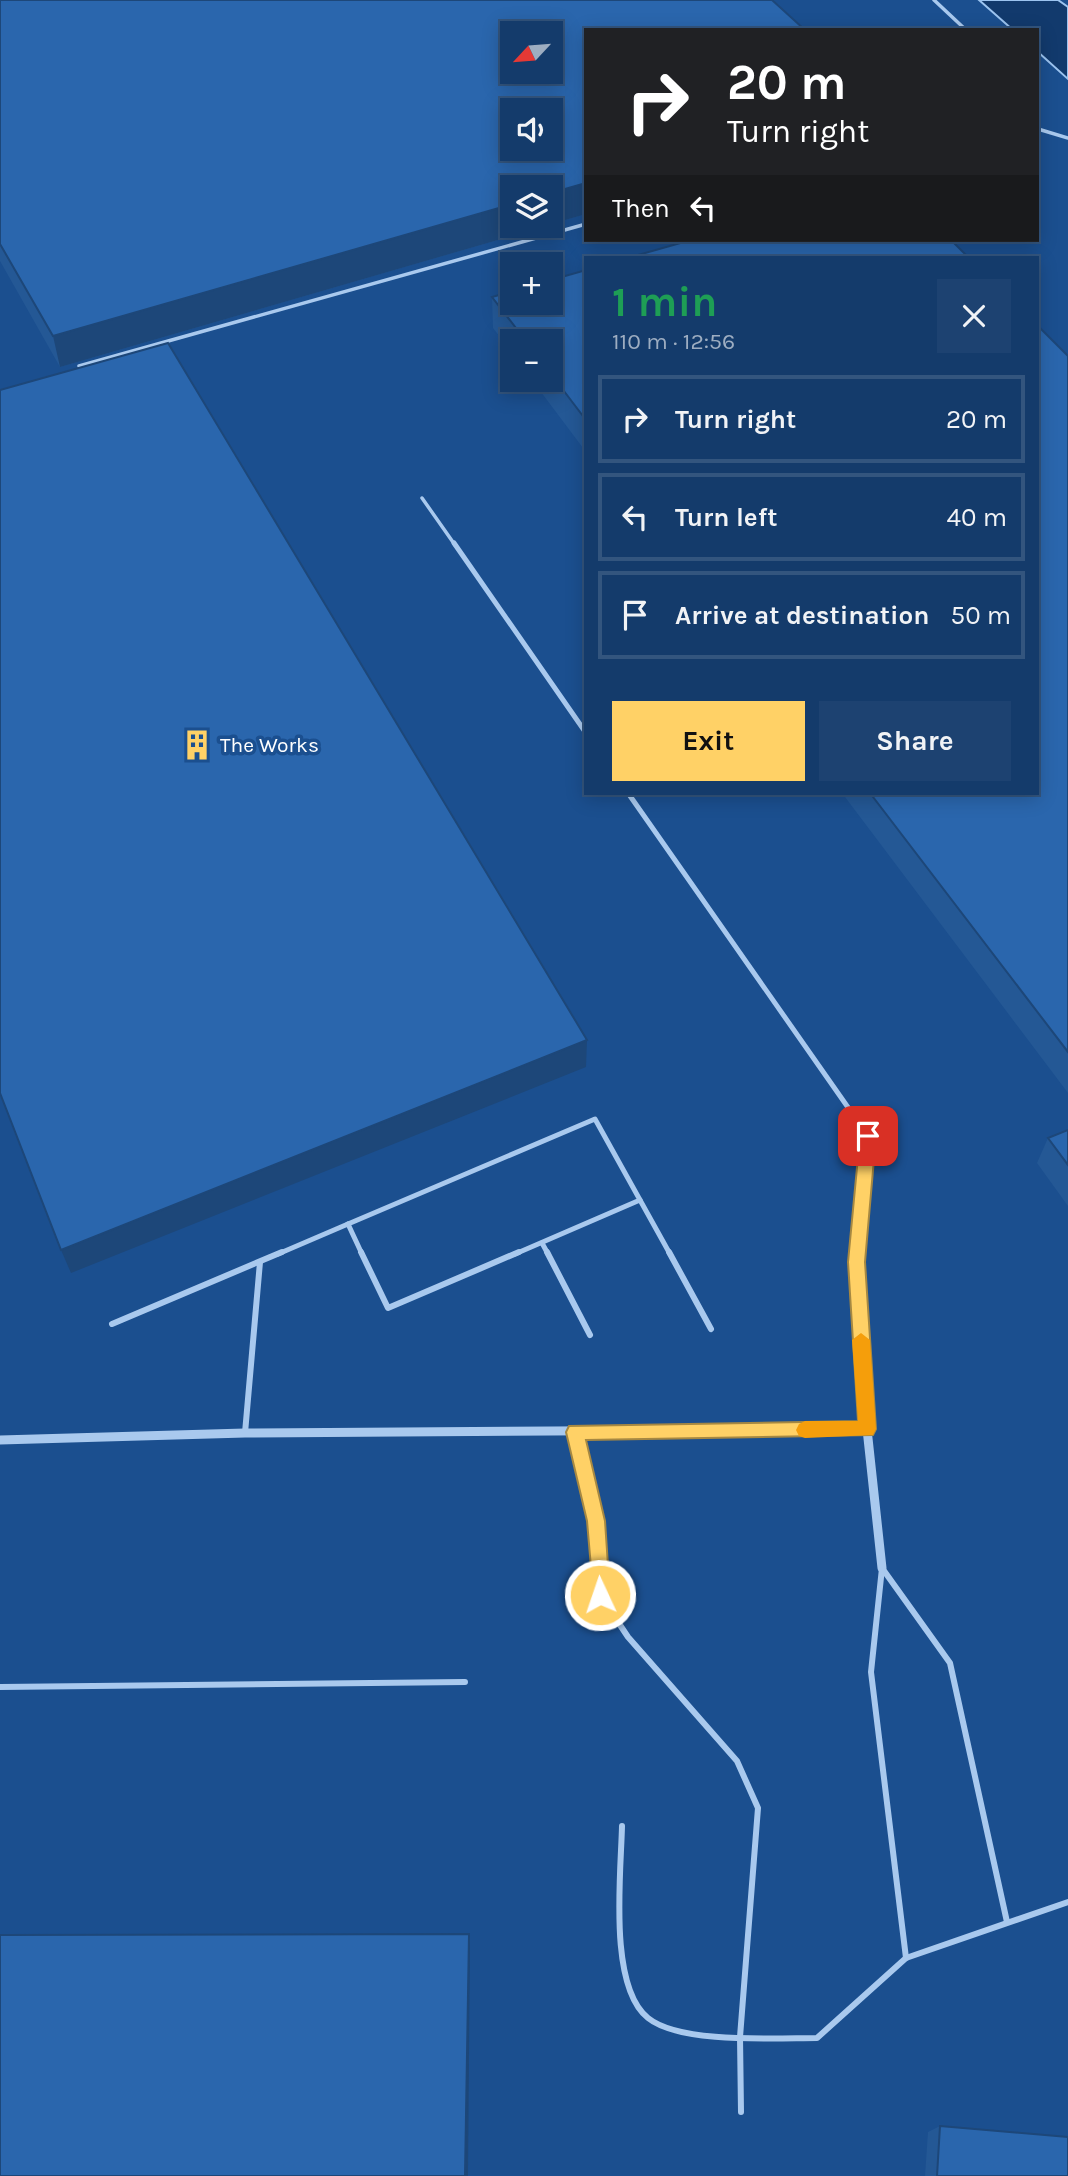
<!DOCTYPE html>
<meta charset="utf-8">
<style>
:root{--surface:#143b6b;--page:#1d4271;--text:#f1f3f6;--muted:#9dadc1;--line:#33557e;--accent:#ffd166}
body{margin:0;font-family:Karla,sans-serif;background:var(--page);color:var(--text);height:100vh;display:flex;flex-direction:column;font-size:26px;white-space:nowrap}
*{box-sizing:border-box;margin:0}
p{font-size:23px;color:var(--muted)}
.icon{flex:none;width:38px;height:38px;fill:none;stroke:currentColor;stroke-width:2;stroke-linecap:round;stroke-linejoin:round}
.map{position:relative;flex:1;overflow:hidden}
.drawer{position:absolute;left:584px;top:256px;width:455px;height:539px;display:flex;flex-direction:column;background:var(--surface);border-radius:0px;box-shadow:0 4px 18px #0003,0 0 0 2px var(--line)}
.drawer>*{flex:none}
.banner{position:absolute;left:584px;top:28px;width:455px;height:214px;border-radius:0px;box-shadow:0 4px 18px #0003,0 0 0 2px var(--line);background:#202124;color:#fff;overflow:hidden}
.needle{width:46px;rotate:244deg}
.buttons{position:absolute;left:500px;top:21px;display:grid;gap:14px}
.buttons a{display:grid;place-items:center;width:63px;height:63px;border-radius:0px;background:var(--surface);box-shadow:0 4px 18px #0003,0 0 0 2px var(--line);font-size:35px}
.pin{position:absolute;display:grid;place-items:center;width:60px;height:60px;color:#fff;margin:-30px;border-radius:14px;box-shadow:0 4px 10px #0006}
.me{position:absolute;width:77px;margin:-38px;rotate:357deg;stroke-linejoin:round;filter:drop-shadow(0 0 5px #0008)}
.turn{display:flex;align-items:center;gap:24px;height:147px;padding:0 28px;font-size:32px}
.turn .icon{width:91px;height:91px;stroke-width:2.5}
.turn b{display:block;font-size:49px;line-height:60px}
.then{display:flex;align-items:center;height:66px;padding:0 28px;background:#0003;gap:14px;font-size:26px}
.round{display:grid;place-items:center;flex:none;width:74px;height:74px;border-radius:0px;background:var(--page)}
.headline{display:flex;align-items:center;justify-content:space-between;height:119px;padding:0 28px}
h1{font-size:42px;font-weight:700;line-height:52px;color:#1e9e55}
.button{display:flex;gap:14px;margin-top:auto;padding:14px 28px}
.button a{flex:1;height:80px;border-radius:0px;background:var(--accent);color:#111;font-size:28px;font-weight:700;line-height:80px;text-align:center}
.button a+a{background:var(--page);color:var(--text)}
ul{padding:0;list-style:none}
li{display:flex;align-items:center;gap:21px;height:88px;margin:0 14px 10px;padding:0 14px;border:4px solid var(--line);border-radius:0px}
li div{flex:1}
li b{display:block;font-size:26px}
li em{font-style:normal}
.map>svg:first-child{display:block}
.water{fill:#123a6d;stroke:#9cc4f0;stroke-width:2}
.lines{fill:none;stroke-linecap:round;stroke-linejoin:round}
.lane-far2{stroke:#a9c9ee;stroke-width:3.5}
.lane-far1{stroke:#a9c9ee;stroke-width:5}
.lane{stroke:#a9c9ee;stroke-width:6}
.street{stroke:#a9c9ee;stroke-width:9}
.wall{fill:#245895;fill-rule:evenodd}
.shaded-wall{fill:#1d4779}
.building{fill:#2a66ad;stroke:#1d4779;stroke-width:2;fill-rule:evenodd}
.route{fill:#ffd166;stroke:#a68842;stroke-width:2}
.slow{fill:#f59e0b}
.labels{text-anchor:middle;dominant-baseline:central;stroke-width:7;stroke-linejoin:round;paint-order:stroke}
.poi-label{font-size:21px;fill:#fff;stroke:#1b4f8f;text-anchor:start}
</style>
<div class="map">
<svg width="1068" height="2176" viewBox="0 0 1068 2176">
<rect width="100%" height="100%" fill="#1b4f8f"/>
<polygon class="water" points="979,0 1058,0 1068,7 1068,79 1038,52 1038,30 1013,30"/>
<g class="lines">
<g class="lane-far2">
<polyline points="934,0 966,30"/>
<polyline points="1038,129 1068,138"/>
<polyline points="79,366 586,224"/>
<polyline points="422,498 455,545"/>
</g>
<g class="lane-far1">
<polyline points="454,543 586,733"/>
<polyline points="628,793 868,1136 857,1254"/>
<polyline points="640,1200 670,1254"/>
<polyline points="348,1224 362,1254"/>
<polyline points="348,1224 595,1119 640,1200 515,1254"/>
<polyline points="542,1243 548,1254"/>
<polyline points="278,1254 348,1224"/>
</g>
<g class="lane">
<polyline points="361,1252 388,1308 519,1252"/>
<polyline points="547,1252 590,1335"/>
<polyline points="669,1252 711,1329"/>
<polyline points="856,1262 857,1252"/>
<polyline points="112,1324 282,1252"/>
<polyline points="575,1432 596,1521 600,1595 628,1637 737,1761 758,1808 740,2037 741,2112"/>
<polyline points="245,1433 260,1262"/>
<polyline points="882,1568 871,1672 906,1958"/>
<polyline points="882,1568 950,1663 1007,1922"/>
<polyline points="0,1687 465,1682"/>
<path d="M622,1826C621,1873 608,1986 648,2018C680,2044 776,2038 817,2038L906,1958L1068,1902"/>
</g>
<g class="street">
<polyline points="856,1262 867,1429 882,1568"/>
<polyline points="0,1440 245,1433 867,1429"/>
</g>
</g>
<g class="wall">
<path d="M0,0H772L805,30H586V214L551,224V187H513V226H546L60,367L0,261ZM513,33H551V72H513ZM513,110H551V149H513Z"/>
<polygon points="586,270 586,452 532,380 551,380 551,341 513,341 513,354 493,328 492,297"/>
<polygon points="1068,356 1068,1093 842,793 1038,793"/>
<polygon points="1068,1130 1068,1206 1037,1163 1048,1138"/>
<polygon points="940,2126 1068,2176 925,2176 928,2132"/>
</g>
<g class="shaded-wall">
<polygon points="586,183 586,214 551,224 551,193"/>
<polygon points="513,204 513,226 546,226 60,367 53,336"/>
<polygon points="587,1040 586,1067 71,1273 61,1250"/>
<polygon points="469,1934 470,1944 468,2176 465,2176"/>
</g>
<g class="building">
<path d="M0,0H772L805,30H586V183L551,193V187H513V204L53,336L0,244ZM513,33H551V72H513ZM513,110H551V149H513Z"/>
<polygon points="691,240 951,240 968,257 631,257"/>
<polygon points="586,270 586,420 551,374 551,341 526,341 492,297 513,291 513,303 551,303 551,280"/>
<polygon points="1038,326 1068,356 1068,1052 870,793 1038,793"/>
<polygon points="168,343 587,1040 61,1250 0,1093 0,390"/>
<polygon points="1068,1130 1068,1165 1048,1138"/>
<polygon points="469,1934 465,2176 0,2176 0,1935"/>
<polygon points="940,2126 1068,2137 1068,2176 937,2176"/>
</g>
<polygon class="route" points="868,1129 876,1136 865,1262 876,1429 873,1435 586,1440 605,1521 610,1595 607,1602 600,1605 594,1602 587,1521 566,1432 569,1426 858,1421 848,1262 860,1136"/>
<polygon class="slow" points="861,1333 870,1340 876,1429 873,1435 805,1438 799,1436 796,1430 799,1424 805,1421 858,1421 852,1340"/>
<defs>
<g id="building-bare" transform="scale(2.415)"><path d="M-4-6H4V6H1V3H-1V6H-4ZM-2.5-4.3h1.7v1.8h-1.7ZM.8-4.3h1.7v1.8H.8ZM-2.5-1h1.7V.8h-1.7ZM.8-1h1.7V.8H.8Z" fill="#ffd166" stroke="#1b4f8f" stroke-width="2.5" paint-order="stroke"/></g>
</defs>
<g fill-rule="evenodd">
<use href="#building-bare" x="197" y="745"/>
</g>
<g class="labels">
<g class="poi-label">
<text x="220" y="745">The Works</text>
</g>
</g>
</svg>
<div class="buttons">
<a><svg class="needle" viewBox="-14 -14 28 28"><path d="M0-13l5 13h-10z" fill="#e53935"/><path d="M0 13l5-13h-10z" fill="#9dadc1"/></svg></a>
<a><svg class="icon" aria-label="sound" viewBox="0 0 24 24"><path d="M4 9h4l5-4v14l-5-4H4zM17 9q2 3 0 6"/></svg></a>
<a><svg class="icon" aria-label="layers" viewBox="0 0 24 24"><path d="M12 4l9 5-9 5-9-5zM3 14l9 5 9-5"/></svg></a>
<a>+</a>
<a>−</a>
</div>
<div class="pin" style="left:868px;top:1136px;background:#d93025"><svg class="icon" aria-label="arrive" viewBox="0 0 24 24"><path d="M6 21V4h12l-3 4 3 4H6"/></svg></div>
<svg class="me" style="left:600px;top:1595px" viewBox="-20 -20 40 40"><circle r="17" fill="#ffd166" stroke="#fff" stroke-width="3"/><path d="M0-11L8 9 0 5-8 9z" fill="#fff"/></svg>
<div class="banner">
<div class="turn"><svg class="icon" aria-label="right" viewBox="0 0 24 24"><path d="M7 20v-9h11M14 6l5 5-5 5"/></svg><div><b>20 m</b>Turn right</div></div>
<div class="then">Then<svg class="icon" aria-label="left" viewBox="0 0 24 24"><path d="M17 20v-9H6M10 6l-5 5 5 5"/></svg></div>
</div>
<section class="drawer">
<div class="headline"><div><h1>1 min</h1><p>110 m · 12:56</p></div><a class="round"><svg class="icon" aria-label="close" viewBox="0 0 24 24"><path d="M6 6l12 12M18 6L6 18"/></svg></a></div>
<ul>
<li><svg class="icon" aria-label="right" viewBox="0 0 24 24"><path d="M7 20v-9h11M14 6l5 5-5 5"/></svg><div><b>Turn right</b></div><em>20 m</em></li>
<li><svg class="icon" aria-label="left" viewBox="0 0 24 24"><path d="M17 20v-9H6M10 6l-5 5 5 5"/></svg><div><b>Turn left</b></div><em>40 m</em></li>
<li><svg class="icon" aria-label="arrive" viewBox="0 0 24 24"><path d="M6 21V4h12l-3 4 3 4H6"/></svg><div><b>Arrive at destination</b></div><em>50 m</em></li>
</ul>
<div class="button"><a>Exit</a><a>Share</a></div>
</section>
</div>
